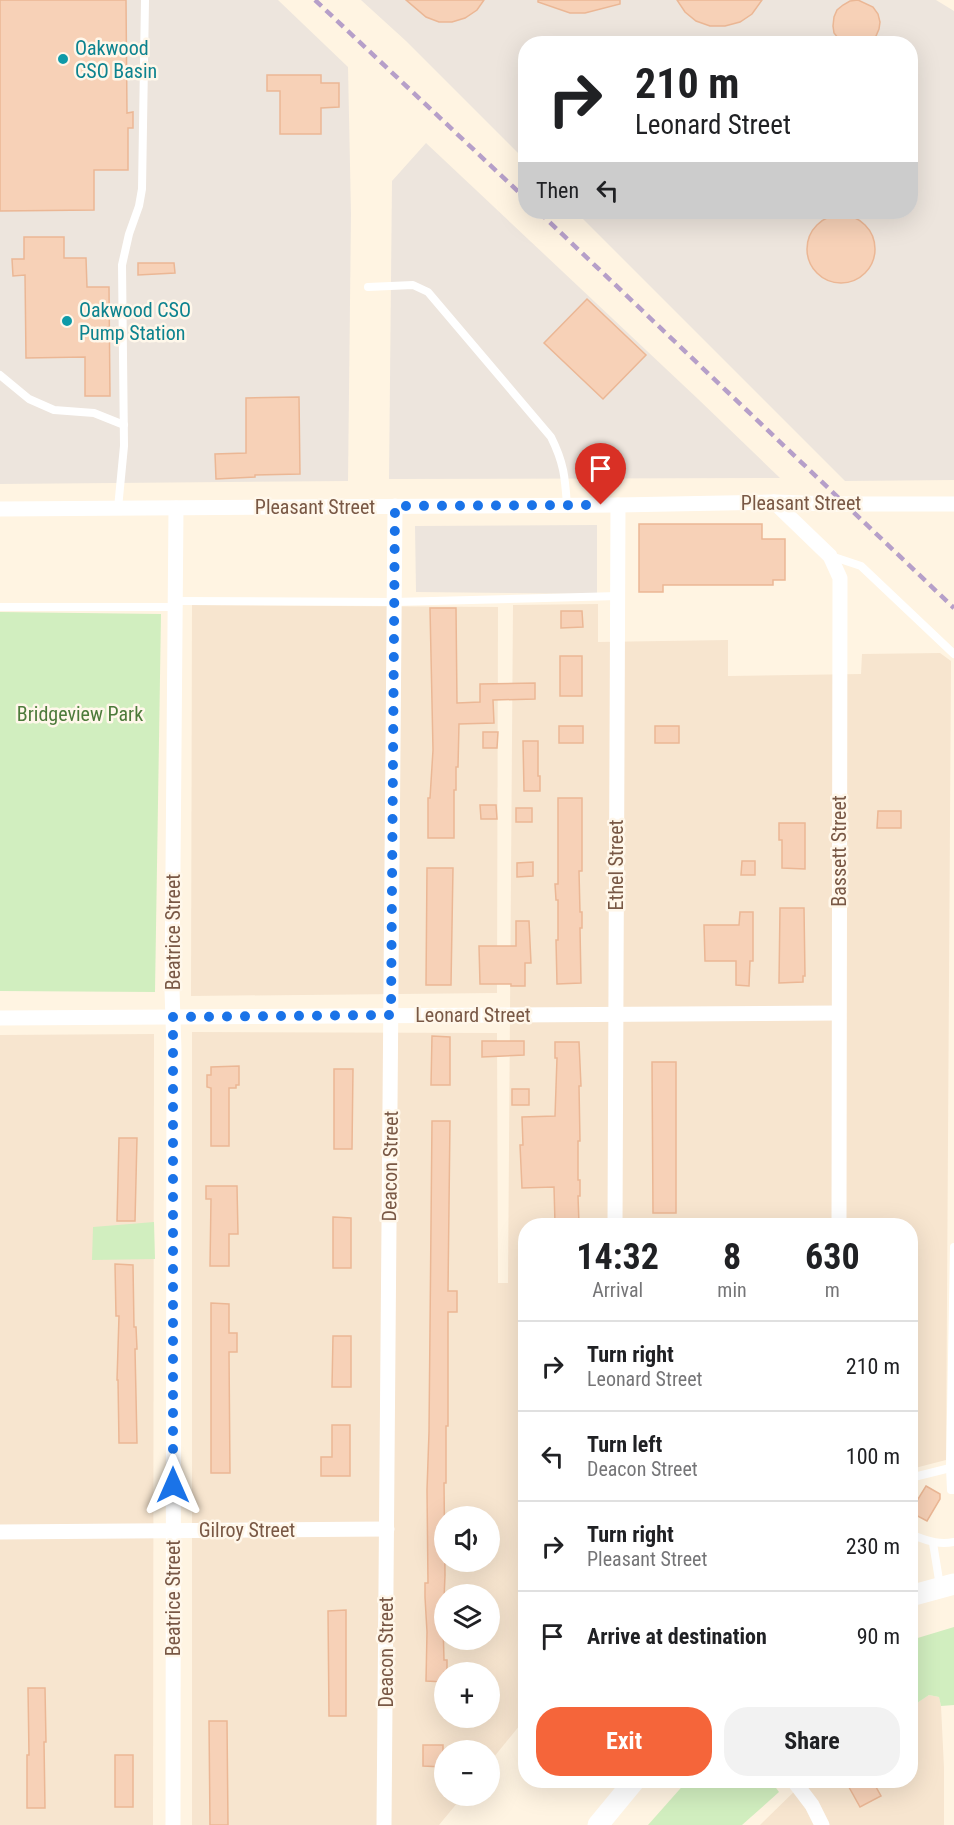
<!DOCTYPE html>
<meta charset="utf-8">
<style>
:root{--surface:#fff;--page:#f2f2f2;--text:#202124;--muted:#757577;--line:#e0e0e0;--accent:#f5653a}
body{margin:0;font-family:"Roboto Condensed",sans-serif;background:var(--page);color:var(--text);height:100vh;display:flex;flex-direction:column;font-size:22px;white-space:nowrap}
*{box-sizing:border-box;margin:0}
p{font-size:20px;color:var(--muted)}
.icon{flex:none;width:33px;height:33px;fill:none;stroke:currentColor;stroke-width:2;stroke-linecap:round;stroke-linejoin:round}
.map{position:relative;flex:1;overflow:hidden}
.side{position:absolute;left:518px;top:1218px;width:400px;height:570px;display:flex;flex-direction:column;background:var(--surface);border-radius:24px;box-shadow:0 6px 24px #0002}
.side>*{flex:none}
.top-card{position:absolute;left:518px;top:36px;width:400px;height:183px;border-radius:24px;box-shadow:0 6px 24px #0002;background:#fff;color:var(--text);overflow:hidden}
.controls{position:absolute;left:434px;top:1506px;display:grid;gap:12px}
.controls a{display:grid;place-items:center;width:66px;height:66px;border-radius:50%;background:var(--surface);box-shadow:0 6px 24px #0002;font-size:30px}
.pin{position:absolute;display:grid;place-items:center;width:51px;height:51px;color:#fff;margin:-62px -26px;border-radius:50% 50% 50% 0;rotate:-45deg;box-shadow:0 0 6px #0007}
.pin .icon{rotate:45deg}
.me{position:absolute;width:66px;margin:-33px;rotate:0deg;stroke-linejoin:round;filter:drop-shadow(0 0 4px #0008)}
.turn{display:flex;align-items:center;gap:21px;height:126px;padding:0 18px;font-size:27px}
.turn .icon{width:78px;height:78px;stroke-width:2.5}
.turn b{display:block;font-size:42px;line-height:51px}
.then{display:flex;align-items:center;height:57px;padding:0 18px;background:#0003;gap:12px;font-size:22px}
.eta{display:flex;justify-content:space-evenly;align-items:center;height:102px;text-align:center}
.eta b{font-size:36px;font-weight:700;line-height:42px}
.button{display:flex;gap:12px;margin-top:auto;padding:12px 18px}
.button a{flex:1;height:69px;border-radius:24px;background:var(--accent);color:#fff;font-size:24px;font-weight:700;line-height:69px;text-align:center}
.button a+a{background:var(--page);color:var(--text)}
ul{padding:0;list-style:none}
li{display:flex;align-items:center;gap:18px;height:90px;padding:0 18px;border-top:2px solid var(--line)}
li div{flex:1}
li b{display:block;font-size:22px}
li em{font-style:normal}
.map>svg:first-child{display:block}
.residential{fill:#f7e5cf;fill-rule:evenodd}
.industrial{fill:#ede5dd}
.green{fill:#d1eebf}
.building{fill:#f7d1b7;stroke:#ebb795;stroke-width:1.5}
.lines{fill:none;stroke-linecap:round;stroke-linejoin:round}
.lane{stroke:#fff;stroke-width:8}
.street{stroke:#fff;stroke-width:15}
.secondary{stroke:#fff;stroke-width:21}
.rail{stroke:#b69fc9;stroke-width:4.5;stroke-dasharray:9 6;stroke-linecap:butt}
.route{stroke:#1a73e8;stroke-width:10;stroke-dasharray:0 18}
.culture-dot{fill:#0f9aa8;stroke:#fff7ea;stroke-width:2}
.labels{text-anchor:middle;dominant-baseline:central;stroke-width:5;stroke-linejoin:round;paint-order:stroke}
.culture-label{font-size:20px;fill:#0d838f;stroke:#fff7ea;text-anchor:start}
.street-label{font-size:20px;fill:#795845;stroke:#fff7ea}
.park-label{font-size:20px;fill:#4c7a3a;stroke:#fff7ea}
</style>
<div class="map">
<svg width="954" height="1825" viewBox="0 0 954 1825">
<rect width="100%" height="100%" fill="#fff4e2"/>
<g class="residential">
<path d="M598,604V642L728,640V676L861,674L862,654L940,653L951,661L946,1460L911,1469L910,1226H525V1719L489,1763V1750H444V1796H463L439,1825H192V1032L497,1033L498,1283H508L513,605ZM444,1516H489V1562H444ZM444,1594H489V1640H444ZM444,1672H489V1718H444Z"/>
<polygon points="192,605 498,607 497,993 191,996"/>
<polygon points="154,1034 153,1825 0,1825 0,1035"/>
<polygon points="929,1695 939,1697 941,1706 944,1768 944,1825 760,1825 805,1781 910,1780 911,1707"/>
</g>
<g class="industrial">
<polygon points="0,0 278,0 348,67 351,214 348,481 0,484"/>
<polygon points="361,0 936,0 954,11 954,480 845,481 576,212 910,212 910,44 525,44 525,160 406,41"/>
<polygon points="426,143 698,399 780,478 389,479 392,181"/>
<polygon points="597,525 597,594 416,592 415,526"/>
</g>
<g class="green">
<polygon points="0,612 161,614 155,992 0,991"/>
<polygon points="154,1222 155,1259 92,1260 93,1227"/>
<polygon points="954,1627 954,1705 941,1706 939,1697 929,1695 911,1707 911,1640"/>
<polygon points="687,1781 771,1781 779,1792 742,1825 648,1825"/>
</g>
<g class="building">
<polygon points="0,0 126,0 127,113 133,112 133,128 128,128 128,170 94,170 94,210 0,211"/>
<polygon points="406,0 484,0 477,10 465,18 452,22 439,22 426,17"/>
<polygon points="538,0 620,0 620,4 585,13 570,13 538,2"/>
<polygon points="677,0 762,0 752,14 740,22 725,26 710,26 696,21 685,12"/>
<polygon points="858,0 873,7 878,14 880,22 879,29 876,36 869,44 843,44 834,33 833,26 834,17 837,10 843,5 850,1"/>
<polygon points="267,75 321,75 321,83 339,83 339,107 321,108 321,134 280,134 280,91 267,91"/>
<circle cx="841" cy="249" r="34"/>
<polygon points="24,237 64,237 64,258 86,258 87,287 109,287 110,396 85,396 85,357 26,358 25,275 13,276 12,259 24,259"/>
<polygon points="138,263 174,263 175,273 138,275"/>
<polygon points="587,299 646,355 603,399 544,343"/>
<polygon points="299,397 300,474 255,475 255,477 216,479 215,454 246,453 246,398"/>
<polygon points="639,524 762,524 762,539 785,539 785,580 773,580 773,585 663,585 663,592 639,592"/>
<polygon points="430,608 456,608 457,703 480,702 480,684 535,683 535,699 493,700 494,723 459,724 458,767 456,767 456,790 454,790 454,838 428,838 428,798 430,798 433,750"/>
<polygon points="561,611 582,611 583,627 561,628"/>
<rect x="560" y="656" width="22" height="40"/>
<rect x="559" y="726" width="24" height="17"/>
<rect x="655" y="726" width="24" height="17"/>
<polygon points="483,732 498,732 497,748 483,748"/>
<polygon points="523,741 538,741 538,776 540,776 540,791 524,791"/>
<polygon points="558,798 582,798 582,871 579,871 580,912 582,912 582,928 580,928 581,983 557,984 556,940 558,940 558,900 556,900 555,884 558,884"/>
<polygon points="480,805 496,805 497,819 481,819"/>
<rect x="516" y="808" width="16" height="14"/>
<polygon points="878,811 901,811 901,828 877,828"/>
<polygon points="779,823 805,823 805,869 782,868 782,840 779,840"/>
<polygon points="742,861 755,861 755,875 741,875"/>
<polygon points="533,862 533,876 517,877 517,863"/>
<polygon points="427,868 453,868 451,985 426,985"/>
<polygon points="780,908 804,908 805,976 803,976 803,982 779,983"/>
<polygon points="740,912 753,912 753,961 750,961 749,986 736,985 736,961 705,961 704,925 739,925"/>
<polygon points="516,921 529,921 531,963 525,963 525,986 511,986 511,984 480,984 479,946 516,946"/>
<polygon points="432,1036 450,1037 450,1085 431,1085"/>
<polygon points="482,1041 524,1041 524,1055 482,1057"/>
<polygon points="555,1042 579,1042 581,1086 579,1086 580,1141 578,1141 578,1180 580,1180 580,1196 578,1196 579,1224 555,1224 554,1187 522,1188 520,1145 523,1145 522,1117 555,1116 557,1058 555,1058"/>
<polygon points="652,1062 676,1062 676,1213 653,1213"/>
<polygon points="239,1066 239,1085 236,1085 236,1088 229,1088 229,1146 211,1146 211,1088 207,1087 207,1075 211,1075 211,1067"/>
<polygon points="334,1069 353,1069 352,1149 334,1149"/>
<rect x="512" y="1089" width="17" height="16"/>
<polygon points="432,1121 450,1121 448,1291 457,1291 457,1312 448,1312 448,1426 446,1426 446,1483 444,1483 445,1575 443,1624 444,1660 447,1660 447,1672 444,1672 444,1682 426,1681 427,1632 425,1597 425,1583 428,1583 427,1490 429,1432"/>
<polygon points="119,1138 137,1138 135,1221 117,1221"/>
<polygon points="206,1186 237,1186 238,1234 229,1234 229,1266 210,1266 211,1199 206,1199"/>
<polygon points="333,1217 351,1218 351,1268 333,1268"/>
<polygon points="115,1264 133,1265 134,1327 136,1327 137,1349 135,1349 137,1443 119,1443 118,1380 117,1380 119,1316 116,1316"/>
<polygon points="211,1303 229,1304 229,1333 237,1333 237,1352 229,1352 230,1473 211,1473"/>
<polygon points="333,1336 351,1336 351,1387 332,1387"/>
<polygon points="332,1425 350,1425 350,1476 321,1476 321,1457 332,1457"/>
<polygon points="926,1486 940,1494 940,1499 927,1521 910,1512"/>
<polygon points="346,1610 346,1716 329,1716 328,1611"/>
<polygon points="28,1688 45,1688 46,1742 44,1742 45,1808 27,1808 27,1755 29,1755"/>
<polygon points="209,1721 227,1721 228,1825 210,1825"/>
<polygon points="423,1745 443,1745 443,1767 423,1766"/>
<rect x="115" y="1755" width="18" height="52"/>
<polygon points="845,1780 872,1780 881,1796 860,1807"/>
</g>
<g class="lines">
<g class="lane">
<path d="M368,287L413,285L428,292L551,437C564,463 565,477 567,505"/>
<polyline points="0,375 29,399 54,410 94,413 124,425"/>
<polyline points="118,508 124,446 122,265 129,234 139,206 142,189 145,0"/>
<polyline points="831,556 861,566 954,654"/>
<polyline points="175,601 394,602 618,596"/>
<polyline points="0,607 175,607"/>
<polyline points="954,1247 950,1468 951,1490 954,1490"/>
<polyline points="910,1478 950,1468"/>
<path d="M910,1537L915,1536C929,1541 939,1545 954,1542"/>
<polyline points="933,1543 940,1586"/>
</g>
<g class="street">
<polyline points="774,502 830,556 840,578 839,1226"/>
<polyline points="0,509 618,505 774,502 832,504 954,504"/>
<polyline points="0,1018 838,1013"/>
<polyline points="615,1226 618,505"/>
<polyline points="0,1532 387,1529"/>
<polyline points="793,1780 812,1805 822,1825"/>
<polyline points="173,1825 174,1050 172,990 176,508"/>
<polyline points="384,1825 395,506"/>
</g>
<g class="secondary">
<polyline points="910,1596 954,1584"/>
<polyline points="598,1825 635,1780"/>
</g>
<g class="rail">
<polyline points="315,0 525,198"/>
<polyline points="539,212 954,608"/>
</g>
</g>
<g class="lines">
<polyline class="route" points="173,1485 173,1017 391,1015 395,506 601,505"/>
</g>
<g class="culture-dot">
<circle cx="63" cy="59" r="6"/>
<circle cx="67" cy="321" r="6"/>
</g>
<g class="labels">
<g class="culture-label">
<text x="75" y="48">Oakwood<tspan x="75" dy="23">CSO Basin</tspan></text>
<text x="79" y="310">Oakwood CSO<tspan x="79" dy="23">Pump Station</tspan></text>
</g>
<g class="street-label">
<text x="801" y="503">Pleasant Street</text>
<text x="315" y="507">Pleasant Street</text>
<text transform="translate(839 851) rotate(-90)">Bassett Street</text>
<text transform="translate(616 865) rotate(-90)">Ethel Street</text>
<text transform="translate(173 932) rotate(-90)">Beatrice Street</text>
<text x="473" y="1015">Leonard Street</text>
<text transform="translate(390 1166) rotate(-89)">Deacon Street</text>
<text x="247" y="1530">Gilroy Street</text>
<text transform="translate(173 1598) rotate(-90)">Beatrice Street</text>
<text transform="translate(386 1652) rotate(-90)">Deacon Street</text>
</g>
<g class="park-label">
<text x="80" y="714">Bridgeview Park</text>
</g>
</g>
</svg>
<div class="controls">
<a><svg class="icon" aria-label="sound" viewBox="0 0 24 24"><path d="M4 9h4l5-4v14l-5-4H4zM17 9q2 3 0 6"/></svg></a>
<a><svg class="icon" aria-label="layers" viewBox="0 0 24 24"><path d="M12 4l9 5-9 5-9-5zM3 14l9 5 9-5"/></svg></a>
<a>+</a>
<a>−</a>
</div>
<div class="pin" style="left:601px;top:505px;background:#d93025"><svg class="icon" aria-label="arrive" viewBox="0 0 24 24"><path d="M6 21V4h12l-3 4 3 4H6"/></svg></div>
<svg class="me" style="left:173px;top:1485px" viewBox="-20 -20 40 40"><path d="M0-17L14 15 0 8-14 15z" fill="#1a73e8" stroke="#fff" stroke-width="4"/></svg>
<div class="top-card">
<div class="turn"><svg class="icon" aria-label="right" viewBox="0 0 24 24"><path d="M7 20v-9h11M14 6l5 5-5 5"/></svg><div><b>210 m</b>Leonard Street</div></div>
<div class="then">Then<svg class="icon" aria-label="left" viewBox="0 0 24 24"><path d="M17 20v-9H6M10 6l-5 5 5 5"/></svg></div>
</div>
<section class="side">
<div class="eta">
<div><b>14:32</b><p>Arrival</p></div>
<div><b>8</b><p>min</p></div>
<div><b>630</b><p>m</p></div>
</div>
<ul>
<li><svg class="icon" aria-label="right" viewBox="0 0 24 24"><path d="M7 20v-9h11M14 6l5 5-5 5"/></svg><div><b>Turn right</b><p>Leonard Street</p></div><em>210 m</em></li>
<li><svg class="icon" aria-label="left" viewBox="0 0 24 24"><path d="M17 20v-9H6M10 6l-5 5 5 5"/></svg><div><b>Turn left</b><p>Deacon Street</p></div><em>100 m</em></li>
<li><svg class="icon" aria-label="right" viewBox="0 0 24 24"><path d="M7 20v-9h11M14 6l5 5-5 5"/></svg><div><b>Turn right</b><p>Pleasant Street</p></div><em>230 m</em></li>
<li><svg class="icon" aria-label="arrive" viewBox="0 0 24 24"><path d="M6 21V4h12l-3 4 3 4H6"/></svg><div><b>Arrive at destination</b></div><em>90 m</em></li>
</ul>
<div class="button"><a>Exit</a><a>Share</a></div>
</section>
</div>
